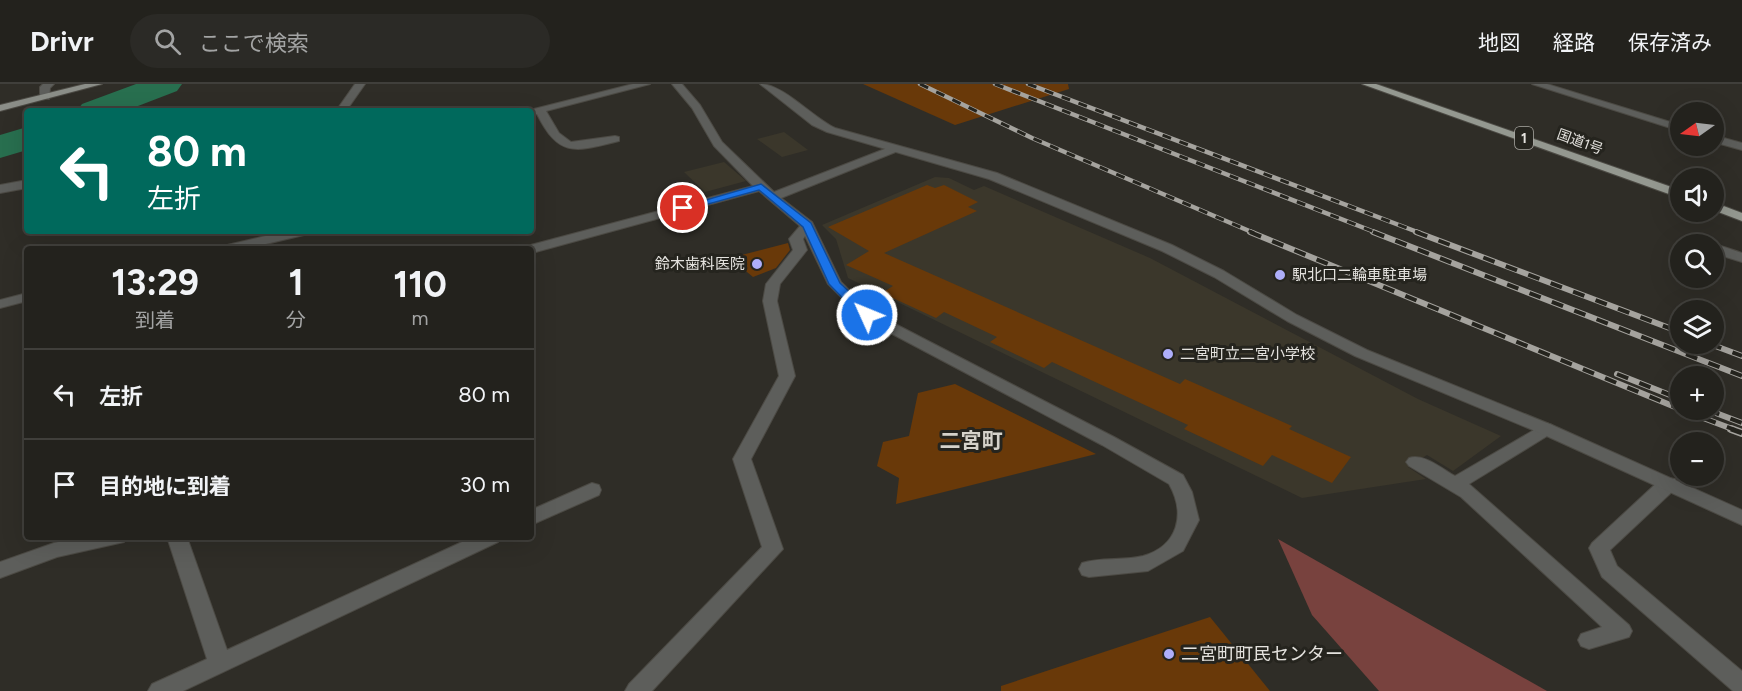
<!DOCTYPE html>
<html lang="ja">
<meta charset="utf-8">
<style>
:root{--surface:#23221d;--page:#2b2a26;--text:#f1f3f6;--muted:#a3a4a4;--line:#403f3b}
body{margin:0;font-family:Figtree,"Noto Sans JP",sans-serif;background:var(--page);color:var(--text);height:100vh;display:flex;flex-direction:column;font-size:22px;white-space:nowrap}
*{box-sizing:border-box;margin:0}
p{font-size:20px;color:var(--muted)}
.icon{flex:none;width:33px;height:33px;fill:none;stroke:currentColor;stroke-width:2;stroke-linecap:round;stroke-linejoin:round}
.map{position:relative;flex:1;overflow:hidden}
.side{position:absolute;left:24px;top:162px;width:510px;height:294px;display:flex;flex-direction:column;background:var(--surface);border-radius:6px;box-shadow:0 6px 24px #0002,0 0 0 2px var(--line)}
.side>*{flex:none}
.hud{position:absolute;left:24px;top:24px;width:510px;height:126px;border-radius:6px;box-shadow:0 6px 24px #0002,0 0 0 2px var(--line);background:#00695c;color:#fff;overflow:hidden}
.needle{width:39px;rotate:256deg}
.buttons{position:absolute;left:1670px;top:18px;display:grid;gap:12px}
.buttons a{display:grid;place-items:center;width:54px;height:54px;border-radius:50%;background:var(--surface);box-shadow:0 6px 24px #0002,0 0 0 2px var(--line);font-size:30px}
.pin{position:absolute;display:grid;place-items:center;width:51px;height:51px;color:#fff;margin:-26px;border:3px solid #fff;border-radius:50%;box-shadow:0 2px 6px #0007}
.me{position:absolute;width:66px;margin:-33px;rotate:314deg;stroke-linejoin:round;filter:drop-shadow(0 0 4px #0008)}
.turn{display:flex;align-items:center;gap:21px;height:126px;padding:0 24px;font-size:27px}
.turn .icon{width:78px;height:78px;stroke-width:2.5}
.turn b{display:block;font-size:42px;line-height:51px}
.eta{display:flex;justify-content:space-evenly;align-items:center;height:102px;text-align:center}
.eta b{font-size:36px;font-weight:700;line-height:42px}
ul{padding:0;list-style:none}
li{display:flex;align-items:center;gap:18px;height:90px;padding:0 24px;border-top:2px solid var(--line)}
li div{flex:1}
li b{display:block;font-size:22px}
li em{font-style:normal}
header{display:flex;align-items:center;gap:36px;box-sizing:border-box;height:84px;padding:0 30px;background:var(--surface);border-bottom:2px solid var(--line)}
header strong{font-size:28px}
nav{display:flex;gap:33px;margin-inline-start:auto;font-size:21px}
.search{width:420px;height:54px;background:var(--page);display:flex;align-items:center;gap:15px;box-sizing:border-box;padding:0 21px;border-radius:33px;color:var(--muted);font-size:22px}
.map>svg:first-child{display:block}
.built{fill:#3b372b}
.green{fill:#78423e}
.lines{fill:none;stroke-linecap:round;stroke-linejoin:round}
.river{fill:#286f4f;fill-rule:evenodd}
.building{fill:#693909}
.minor-casing{stroke:#4c4a44;stroke-width:2}
.tertiary-casing{stroke:#4c4a44;stroke-width:2}
.primary-casing{stroke:#4c4a44;stroke-width:2}
.trunk-casing{stroke:#4c4a44;stroke-width:2}
.minor{fill:#5d5e5b;fill-rule:evenodd}
.tertiary{fill:#5d5e5b;fill-rule:evenodd}
.primary{fill:#8b8e88;fill-rule:evenodd}
.trunk{fill:#949890;fill-rule:evenodd}
.rail-far2-casing{stroke:#a5a39e;stroke-width:4.5}
.rail-far1-casing{stroke:#a5a39e;stroke-width:6}
.rail-casing{stroke:#a5a39e;stroke-width:8}
.rail-far2{stroke:#25241e;stroke-width:3;stroke-dasharray:9;stroke-linecap:butt}
.rail-far1{stroke:#25241e;stroke-width:4;stroke-dasharray:12;stroke-linecap:butt}
.rail{stroke:#25241e;stroke-width:5;stroke-dasharray:16;stroke-linecap:butt}
.route{fill:#1a73e8;stroke:#114b97;stroke-width:1.5}
.poi-dot{fill:#aeaefa;stroke:#25241e;stroke-width:2}
.labels{text-anchor:middle;dominant-baseline:central;stroke-width:6;stroke-linejoin:round;paint-order:stroke}
.shield{fill:#25241e;stroke:#aba9a4;stroke-width:1.5}
.shield-label{font-size:14px;font-weight:bold;fill:#e4e2de}
.far-street-label{font-size:14px;fill:#e4e2de;stroke:#25241e}
.poi-label{font-size:15px;fill:#e4e2de;stroke:#25241e;text-anchor:start}
.near-poi-label{font-size:18px;fill:#e4e2de;stroke:#25241e;text-anchor:start}
.district-label{font-size:21px;font-weight:bold;fill:#d5d2ca;stroke:#25241e}
</style>
<header>
<strong>Drivr</strong>
<div class="search"><svg class="icon" aria-label="search" viewBox="0 0 24 24"><circle cx="10" cy="10" r="6"/><path d="M15 15l6 6"/></svg>ここで検索</div>
<nav><a>地図</a><a>経路</a><a>保存済み</a></nav>
</header>
<div class="map">
<svg width="1742" height="607" viewBox="0 0 1742 607">
<rect width="100%" height="100%" fill="#2f2d27"/>
<g class="built">
<polygon points="784,48 808,66 782,73 757,55"/>
<polygon points="724,78 746,97 705,108 684,88"/>
<polygon points="935,93 949,94 974,106 984,102 1150,174 1418,315 1501,352 1453,387 1427,371 1408,383 1426,395 1302,414 848,194 836,155 822,141"/>
</g>
<polygon class="green" points="1278,455 1547,607 1379,607 1312,531"/>
<g class="lines">
<g class="river">
<polygon points="136,0 182,0 177,7 125,27 77,27 82,20"/>
<polygon points="27,43 27,66 0,74 0,51"/>
</g>
</g>
<g class="building">
<polygon points="863,0 1068,0 1069,5 955,41"/>
<polygon points="927,101 935,104 944,101 978,118 968,123 977,127 884,169 1180,300 1185,295 1292,342 1289,345 1351,373 1332,399 1272,371 1263,382 1184,345 1188,341 1052,278 1044,284 990,258 997,253 944,228 936,234 882,209 893,202 846,181 869,167 828,143"/>
<polygon points="788,159 790,166 776,184 753,193 730,174"/>
<polygon points="955,300 1096,370 896,420 899,394 877,382 883,358 909,352 918,309"/>
<polygon points="1210,533 1270,607 1001,607 1001,602"/>
</g>
<g class="lines">
<g class="minor-casing">
<g id="minor">
<polygon points="43,0 54,0 50,4 49,15 40,13 40,3"/>
<polygon points="355,0 365,0 346,27 336,27"/>
<path d="M633,0H650L546,27L559,49L571,58L615,52L619,53V57C575,68 559,74 537,30L531,31V27H526Z"/>
<path d="M672,0H682L700,21L722,58L774,108L890,63H898V67L781,114L812,138L841,198L872,228L1114,353L1183,391L1192,408L1199,436L1183,467L1148,487L1089,493L1082,491L1079,485L1082,479C1101,473 1123,477 1143,472C1178,462 1186,430 1169,400L1102,361L862,234L828,200L805,152L803,155L807,166L780,200L777,217L795,292L751,375L783,465L652,607H625L629,600L762,463L733,375L779,292L763,217L766,200L793,166L789,155L800,142L759,107L532,169L531,165H525L527,162L753,102L714,62L692,24Z"/>
<polygon points="1532,0 1547,0 1680,41 1680,47"/>
<polygon points="1713,51 1742,59 1742,66 1713,58"/>
<polygon points="27,96 27,104 0,109 0,101"/>
<polygon points="287,147 310,147 308,150 245,165 221,165 223,162"/>
<path d="M1711,160C1721,161 1732,166 1742,169V178L1713,169V160Z"/>
<polygon points="27,209 27,217 0,224 0,216"/>
<path d="M1546,339L1552,341L1555,345L1552,349L1469,400L1629,541L1632,547L1629,553L1589,565L1581,562L1578,556L1581,550L1602,543L1461,413L1409,382L1406,378L1409,374C1424,369 1442,385 1455,392Z"/>
<polygon points="1668,394 1675,395 1677,400 1675,405 1610,466 1617,482 1742,587 1742,607 1733,607 1602,493 1589,464 1592,459 1661,395"/>
<polygon points="592,399 599,401 601,406 599,411 531,441 531,426"/>
<polygon points="81,453 127,453 124,458 57,473 0,494 0,478 54,459"/>
<polygon points="167,453 187,453 227,566 473,453 501,453 498,458 183,607 148,607 152,600 207,575"/>
</g>
</g>
<g class="tertiary-casing">
<path id="tertiary" d="M760,0C783,0 812,33 835,44L997,89L1172,161L1224,187L1297,231L1367,266L1552,341L1742,426V441L1540,349L1355,272L1287,237L1214,193L1162,167L989,95L827,48L812,41Z"/>
</g>
<g class="primary-casing">
<polygon id="primary" points="85,0 102,0 0,27 0,21"/>
</g>
<g class="trunk-casing">
<g id="trunk">
<polygon points="1362,0 1376,0 1680,106 1680,114"/>
<polygon points="1713,118 1742,129 1742,137 1713,126"/>
</g>
</g>
<use href="#minor" class="minor"/>
<use href="#tertiary" class="tertiary"/>
<use href="#primary" class="primary"/>
<use href="#trunk" class="trunk"/>
<g class="rail-far2-casing">
<g id="rail-far2">
<polyline points="920,0 1032,54 1254,149"/>
<polyline points="995,0 1377,149"/>
<polyline points="1028,0 1420,149"/>
</g>
</g>
<g class="rail-far1-casing">
<g id="rail-far1">
<polyline points="1250,148 1680,325"/>
<polyline points="1373,148 1742,292"/>
<polyline points="1416,148 1680,248"/>
<polyline points="1710,260 1742,272"/>
<polyline points="1617,290 1680,315"/>
<polyline points="1682,326 1735,346"/>
<polyline points="1708,326 1742,339"/>
</g>
</g>
<g class="rail-casing">
<polyline id="rail" points="1731,345 1742,349"/>
</g>
<use href="#rail-far2" class="rail-far2"/>
<use href="#rail-far1" class="rail-far1"/>
<use href="#rail" class="rail"/>
</g>
<polygon class="route" points="761,100 811,139 840,199 871,228 873,231 871,234 862,234 829,200 803,143 759,106 683,127 678,124"/>
<g class="poi-dot">
<circle cx="757" cy="180" r="6"/>
<circle cx="1280" cy="191" r="6"/>
<circle cx="1168" cy="270" r="6"/>
<circle cx="1169" cy="570" r="6"/>
</g>
<g class="labels">
<rect class="shield" x="1515" y="43" width="18" height="22" rx="4.5"/>
<g class="shield-label">
<text x="1524" y="54">1</text>
</g>
<g class="far-street-label">
<text transform="translate(1580 58) rotate(20)">国道1号</text>
</g>
<g class="poi-label">
<text x="745" y="180" text-anchor="end">鈴木歯科医院</text>
<text x="1292" y="191">駅北口二輪車駐車場</text>
<text x="1180" y="270">二宮町立二宮小学校</text>
</g>
<g class="near-poi-label">
<text x="1181" y="570">二宮町町民センター</text>
</g>
<g class="district-label">
<text x="971" y="356">二宮町</text>
</g>
</g>
</svg>
<div class="buttons">
<a><svg class="needle" viewBox="-14 -14 28 28"><path d="M0-13l5 13h-10z" fill="#e53935"/><path d="M0 13l5-13h-10z" fill="#a3a4a4"/></svg></a>
<a><svg class="icon" aria-label="sound" viewBox="0 0 24 24"><path d="M4 9h4l5-4v14l-5-4H4zM17 9q2 3 0 6"/></svg></a>
<a><svg class="icon" aria-label="search" viewBox="0 0 24 24"><circle cx="10" cy="10" r="6"/><path d="M15 15l6 6"/></svg></a>
<a><svg class="icon" aria-label="layers" viewBox="0 0 24 24"><path d="M12 4l9 5-9 5-9-5zM3 14l9 5 9-5"/></svg></a>
<a>+</a>
<a>−</a>
</div>
<div class="pin" style="left:683px;top:124px;background:#d93025"><svg class="icon" aria-label="arrive" viewBox="0 0 24 24"><path d="M6 21V4h12l-3 4 3 4H6"/></svg></div>
<svg class="me" style="left:867px;top:231px" viewBox="-20 -20 40 40"><circle r="17" fill="#1a73e8" stroke="#fff" stroke-width="3"/><path d="M0-11L8 9 0 5-8 9z" fill="#fff"/></svg>
<div class="hud">
<div class="turn"><svg class="icon" aria-label="left" viewBox="0 0 24 24"><path d="M17 20v-9H6M10 6l-5 5 5 5"/></svg><div><b>80 m</b>左折</div></div>
</div>
<section class="side">
<div class="eta">
<div><b>13:29</b><p>到着</p></div>
<div><b>1</b><p>分</p></div>
<div><b>110</b><p>m</p></div>
</div>
<ul>
<li><svg class="icon" aria-label="left" viewBox="0 0 24 24"><path d="M17 20v-9H6M10 6l-5 5 5 5"/></svg><div><b>左折</b></div><em>80 m</em></li>
<li><svg class="icon" aria-label="arrive" viewBox="0 0 24 24"><path d="M6 21V4h12l-3 4 3 4H6"/></svg><div><b>目的地に到着</b></div><em>30 m</em></li>
</ul>
</section>
</div>
